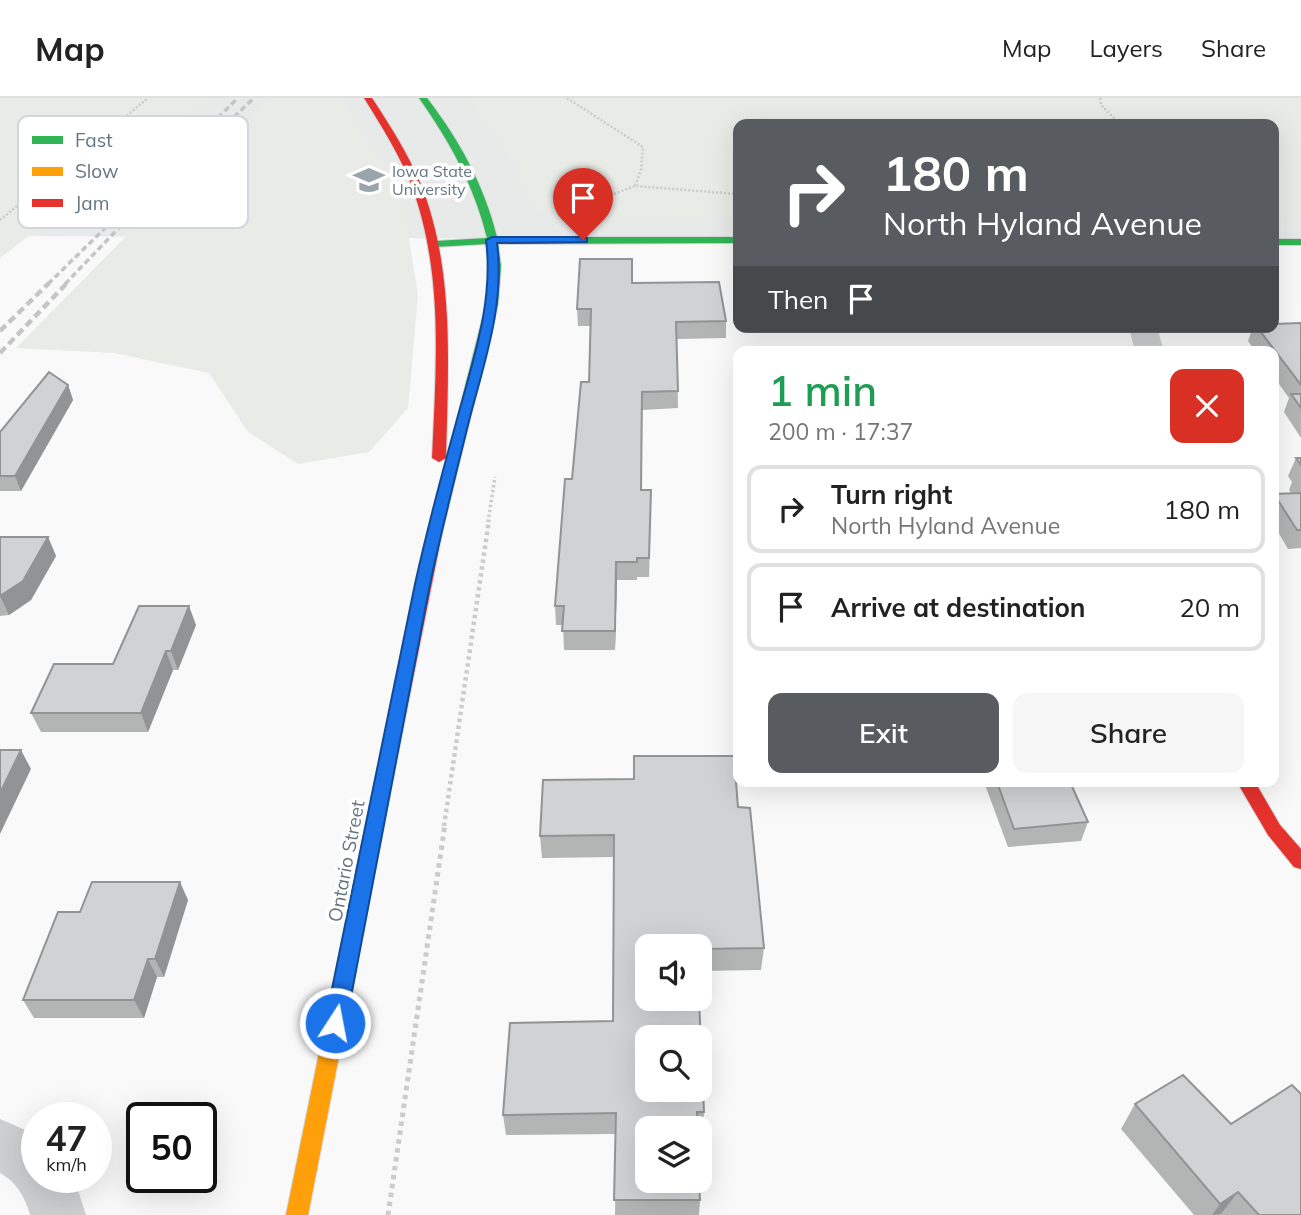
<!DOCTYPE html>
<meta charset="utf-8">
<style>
:root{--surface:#fff;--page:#f6f6f6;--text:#222;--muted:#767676;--line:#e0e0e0;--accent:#585c60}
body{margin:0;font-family:Mulish,sans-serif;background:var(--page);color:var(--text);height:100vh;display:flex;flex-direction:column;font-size:26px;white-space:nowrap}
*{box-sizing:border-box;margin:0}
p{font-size:23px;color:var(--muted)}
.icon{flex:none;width:38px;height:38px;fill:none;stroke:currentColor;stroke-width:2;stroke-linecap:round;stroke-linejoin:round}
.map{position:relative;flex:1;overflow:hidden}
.sheet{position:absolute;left:733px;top:248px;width:546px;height:441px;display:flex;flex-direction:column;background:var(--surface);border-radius:14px;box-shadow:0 7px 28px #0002}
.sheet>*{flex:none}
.hud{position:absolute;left:733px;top:21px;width:546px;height:214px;border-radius:14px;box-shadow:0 7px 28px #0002;background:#585c60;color:#fff;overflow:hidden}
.controls{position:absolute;left:635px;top:836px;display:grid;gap:14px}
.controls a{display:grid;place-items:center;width:77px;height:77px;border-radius:14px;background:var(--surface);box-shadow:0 7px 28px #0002;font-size:35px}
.speed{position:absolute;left:21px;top:1004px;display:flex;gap:14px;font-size:35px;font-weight:700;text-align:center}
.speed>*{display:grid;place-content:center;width:91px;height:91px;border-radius:50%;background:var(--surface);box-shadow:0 7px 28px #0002;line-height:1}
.speed small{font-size:18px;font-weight:400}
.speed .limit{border:4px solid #111;border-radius:10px;background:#fff;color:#111}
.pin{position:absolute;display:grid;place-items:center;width:60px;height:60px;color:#fff;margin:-72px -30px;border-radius:50% 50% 50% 0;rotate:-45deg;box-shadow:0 0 7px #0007}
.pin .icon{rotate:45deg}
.me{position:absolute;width:77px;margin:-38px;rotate:11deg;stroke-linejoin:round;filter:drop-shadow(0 0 5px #0008)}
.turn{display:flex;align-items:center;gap:24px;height:147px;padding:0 35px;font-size:32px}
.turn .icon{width:91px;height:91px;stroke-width:2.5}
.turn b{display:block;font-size:49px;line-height:60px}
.then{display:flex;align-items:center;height:66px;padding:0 35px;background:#0003;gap:14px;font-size:26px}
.round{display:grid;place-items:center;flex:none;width:74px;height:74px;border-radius:14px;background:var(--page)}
.headline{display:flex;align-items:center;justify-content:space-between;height:119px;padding:0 35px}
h1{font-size:42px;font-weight:600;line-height:52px;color:#1e9e55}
.button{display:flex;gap:14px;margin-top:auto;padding:14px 35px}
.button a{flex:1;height:80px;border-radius:14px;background:var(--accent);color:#fff;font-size:28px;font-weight:600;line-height:80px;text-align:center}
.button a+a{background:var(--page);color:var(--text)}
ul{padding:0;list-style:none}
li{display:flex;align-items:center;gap:21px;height:88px;margin:0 14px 10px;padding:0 21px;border:4px solid var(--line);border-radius:14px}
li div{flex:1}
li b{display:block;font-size:26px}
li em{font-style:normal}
header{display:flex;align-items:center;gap:42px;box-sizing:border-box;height:98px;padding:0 35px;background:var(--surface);border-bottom:2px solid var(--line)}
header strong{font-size:33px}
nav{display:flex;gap:38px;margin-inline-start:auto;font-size:24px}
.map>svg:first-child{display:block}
.built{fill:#e8e9e9}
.green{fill:#e8ebe6}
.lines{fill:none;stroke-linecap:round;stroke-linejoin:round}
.fast-casing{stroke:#d5d6d7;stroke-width:2}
.slow-casing{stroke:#d5d6d7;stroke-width:2}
.jam-casing{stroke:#d5d6d7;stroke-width:2}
.path-far3{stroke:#cbcccd;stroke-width:2.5;stroke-dasharray:2 2;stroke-linecap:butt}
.path-far2{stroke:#cbcccd;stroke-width:3.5;stroke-dasharray:2.5 2.5;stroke-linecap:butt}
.path-far1{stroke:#cbcccd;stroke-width:4.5;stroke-dasharray:3.5 3.5;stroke-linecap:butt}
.path{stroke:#cbcccd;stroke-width:5;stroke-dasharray:4.5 4.5;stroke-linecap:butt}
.street{fill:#cecfd0;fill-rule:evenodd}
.fast{fill:#30b455;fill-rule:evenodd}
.slow{fill:#ff9f0a;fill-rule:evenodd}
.jam{fill:#e5322d;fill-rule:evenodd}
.rail-far1{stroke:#c3c5c6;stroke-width:3.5;stroke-dasharray:6 3.5;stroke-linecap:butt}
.rail{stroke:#c3c5c6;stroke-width:4.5;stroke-dasharray:8 4.5;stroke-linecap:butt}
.wall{fill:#b3b5b5}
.shaded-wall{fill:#929394}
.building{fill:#d0d2d3;stroke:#929394;stroke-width:2;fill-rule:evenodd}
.route{fill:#1a73e8;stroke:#114b97;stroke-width:2}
.labels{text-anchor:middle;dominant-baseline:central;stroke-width:7;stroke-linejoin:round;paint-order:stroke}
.far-poi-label{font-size:16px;fill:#657683;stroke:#fff;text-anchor:start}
.street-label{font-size:19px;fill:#657683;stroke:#fff}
.key{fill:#fff;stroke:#d1d6da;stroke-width:2}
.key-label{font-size:19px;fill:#657683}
</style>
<header>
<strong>Map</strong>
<nav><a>Map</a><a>Layers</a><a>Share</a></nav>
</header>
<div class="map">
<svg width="1301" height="1117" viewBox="0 0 1301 1117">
<rect width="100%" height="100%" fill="#f9f9f9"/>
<polygon class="built" points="0,0 1301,0 1301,144 1274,144 1274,26 738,26 738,142 27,138 0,160"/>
<g class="green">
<polygon points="0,0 209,0 0,160"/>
<polygon points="271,0 339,0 393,76 403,105 418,197 408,310 369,354 298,366 248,334 209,275 114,255 16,250 166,98"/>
<polygon points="467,0 1301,0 1301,119 1274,121 1274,26 738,26 738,121 582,125 549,118 530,107 510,58"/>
</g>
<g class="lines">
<g class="fast-casing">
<g id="fast">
<path d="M419,0H427C460,43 484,87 497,139H738V145L498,146L501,168L498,206L442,435L435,439L428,435L486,206L490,168L487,146L435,149L430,146L435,143L487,140C474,87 450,44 419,0Z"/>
<rect x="1274" y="141" width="27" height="6"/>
</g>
</g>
<g class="slow-casing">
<polygon id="slow" points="379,699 385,701 388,706 308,1117 286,1117 370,706 373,701"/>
</g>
<g class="jam-casing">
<g id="jam">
<path d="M364,0H372C391,29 409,57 422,89C455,175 448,269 446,360L439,364L432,360C436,270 444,176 412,89C400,57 382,29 364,0Z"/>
<polygon points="435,431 442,435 388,706 385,711 379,713 373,711 370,706 428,435"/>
<polygon points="1237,684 1255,684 1280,727 1301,751 1301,771 1294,769 1268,737"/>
</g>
</g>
<g class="path-far3">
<polyline points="567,0 643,49 641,72 635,88 738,96"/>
<polyline points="1100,0 1101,7 1116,22 1116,26"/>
<polyline points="584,107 635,88"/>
<polyline points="0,122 148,0"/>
</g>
<polyline class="path-far2" points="488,424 495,379"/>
<polyline class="path-far1" points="444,728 489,422"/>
<polyline class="path" points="388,1117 445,726"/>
<g class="street">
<polygon points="1129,229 1157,229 1164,254 1135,254"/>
<path d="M0,1021L37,1037V1080H74L86,1117H30C26,1101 16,1083 0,1075Z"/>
</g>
<use href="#fast" class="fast"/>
<use href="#slow" class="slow"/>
<use href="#jam" class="jam"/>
<g class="rail-far1">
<polyline points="48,186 238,0"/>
<polyline points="65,186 140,108 254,0"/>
</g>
<g class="rail">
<polyline points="0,233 49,185"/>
<polyline points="0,255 67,185"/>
</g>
</g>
<g class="wall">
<polygon points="632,185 726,223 726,240 677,241 678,310 642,312 642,392 651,410 649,479 637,479 637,482 617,482 615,552 564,552 563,527 556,527 555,508 572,381 589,284 591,228 578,228 577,211"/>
<polygon points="1301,225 1301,340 1284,314 1289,300 1274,279 1274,254 1256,254 1248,243 1253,229 1274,229"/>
<polygon points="68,287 73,302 21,393 0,393 0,334"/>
<polygon points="1296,360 1301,360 1301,450 1288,451 1274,427 1274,396 1291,395 1289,392 1292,384 1288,378"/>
<polygon points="0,439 48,439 56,458 31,502 9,517 0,518"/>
<polygon points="196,527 178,572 173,572 148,634 41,634 31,615 113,566"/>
<polygon points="984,684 1070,684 1088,724 1081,743 1008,749"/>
<polygon points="738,709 764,850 761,872 700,873 700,849 648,849 704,1014 703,1035 700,1035 700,1031 648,1031 700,1102 699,1117 615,1117 616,1036 506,1037 503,1017 613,923 614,759 542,760 540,738"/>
<polygon points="188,802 164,879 157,879 144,920 34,920 23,902 80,814"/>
<polygon points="1135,1006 1231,1026 1301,1117 1194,1117 1121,1031"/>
</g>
<g class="shaded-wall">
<polygon points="68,287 73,302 21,393 15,378"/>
<polygon points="48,439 56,458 31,502 9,517 0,498"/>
<polygon points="616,464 617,482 615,552 615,533"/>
<polygon points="189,508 196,527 178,572 171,553"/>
<polygon points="166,553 173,572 148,634 141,615"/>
<polygon points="21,652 31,671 0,736 0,695"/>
<polygon points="180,784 188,802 164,879 155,861"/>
<polygon points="148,861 157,879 144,920 134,902"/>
<polygon points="1238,1094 1221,1116 1212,1117 1220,1106"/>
</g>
<g class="building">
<polygon points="580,161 632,161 632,185 719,184 726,223 676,224 678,293 642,294 641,392 651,392 649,460 637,460 637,464 616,464 615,533 562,533 564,508 555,508 565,381 572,381 581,284 589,284 591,211 577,211"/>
<polygon points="1301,225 1301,287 1257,229 1274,229 1274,226"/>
<polygon points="49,274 68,287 15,378 0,378 0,334"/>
<polygon points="1291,296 1301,296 1301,310"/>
<polygon points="1296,360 1301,360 1301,367"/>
<polygon points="1301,395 1301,432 1297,432 1274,396"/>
<polygon points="0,439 48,439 23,483 0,498"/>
<polygon points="139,508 189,508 171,553 166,553 141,615 31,615 54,566 113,566"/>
<polygon points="0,652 21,652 0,695"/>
<path d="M634,658H734L738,709L750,710L764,850L700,851V849H648V901H699L704,1014H697L698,1031H648V1083H699L700,1102H614L616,1015L503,1017L510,925L613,923L614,737L540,738L543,682L634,681ZM648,940H700V992H648Z"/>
<polygon points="997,684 1070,684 1088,724 1014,731"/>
<polygon points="92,784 180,784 155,861 148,861 134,902 23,902 58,814 80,814"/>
<polygon points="1183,977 1231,1026 1292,987 1301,996 1301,1117 1259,1117 1238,1094 1220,1106 1135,1006"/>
</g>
<path class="route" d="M583,139L587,140V144L497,145C505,205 485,262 470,319C456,375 442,430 430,486L346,925L343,932L335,934L328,932L325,925L415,486C427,432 441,379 456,325C472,265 494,205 486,142L492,139Z"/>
<defs>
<g id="university-bare" transform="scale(2.415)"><path d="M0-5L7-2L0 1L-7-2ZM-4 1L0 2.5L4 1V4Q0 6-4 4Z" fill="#99a4ac" stroke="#fff" stroke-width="2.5" paint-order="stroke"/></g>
</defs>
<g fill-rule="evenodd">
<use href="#university-bare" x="369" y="82"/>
</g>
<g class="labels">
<g class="far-poi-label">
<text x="392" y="73">Iowa State<tspan x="392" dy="18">University</tspan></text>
</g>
<g class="street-label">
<text transform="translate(346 763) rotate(-79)">Ontario Street</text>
</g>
</g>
<rect x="18" y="18" width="230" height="112" rx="10" class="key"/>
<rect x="32" y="38" width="31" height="8" fill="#30b455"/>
<rect x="32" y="69" width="31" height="9" fill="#ff9f0a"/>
<rect x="32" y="101" width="31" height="8" fill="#e5322d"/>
<g class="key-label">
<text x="75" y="49">Fast</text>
<text x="75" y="80">Slow</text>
<text x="75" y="112">Jam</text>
</g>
</svg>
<div class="controls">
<a><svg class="icon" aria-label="sound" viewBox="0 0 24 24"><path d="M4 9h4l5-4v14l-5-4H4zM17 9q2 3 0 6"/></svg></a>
<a><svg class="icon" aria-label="search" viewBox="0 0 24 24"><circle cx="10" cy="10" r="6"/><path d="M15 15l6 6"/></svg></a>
<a><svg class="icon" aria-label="layers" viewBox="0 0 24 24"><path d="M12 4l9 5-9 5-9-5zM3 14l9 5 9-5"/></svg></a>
</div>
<div class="speed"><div>47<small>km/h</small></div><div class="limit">50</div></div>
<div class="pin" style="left:583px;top:142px;background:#d93025"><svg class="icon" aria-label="arrive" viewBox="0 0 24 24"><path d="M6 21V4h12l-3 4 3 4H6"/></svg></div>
<svg class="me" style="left:335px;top:925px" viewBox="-20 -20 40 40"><circle r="17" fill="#1a73e8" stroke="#fff" stroke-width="3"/><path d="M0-11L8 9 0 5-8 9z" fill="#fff"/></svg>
<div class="hud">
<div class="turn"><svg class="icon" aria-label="right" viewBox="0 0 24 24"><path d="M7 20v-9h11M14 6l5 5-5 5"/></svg><div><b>180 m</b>North Hyland Avenue</div></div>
<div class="then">Then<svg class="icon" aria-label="arrive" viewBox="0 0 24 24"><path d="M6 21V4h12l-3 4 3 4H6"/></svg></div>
</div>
<section class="sheet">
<div class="headline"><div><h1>1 min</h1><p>200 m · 17:37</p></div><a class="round" style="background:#d93025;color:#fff"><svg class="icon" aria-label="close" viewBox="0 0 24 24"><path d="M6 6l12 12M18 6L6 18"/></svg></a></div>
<ul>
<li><svg class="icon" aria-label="right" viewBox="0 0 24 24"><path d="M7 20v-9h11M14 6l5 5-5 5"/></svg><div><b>Turn right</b><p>North Hyland Avenue</p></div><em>180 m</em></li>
<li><svg class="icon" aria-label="arrive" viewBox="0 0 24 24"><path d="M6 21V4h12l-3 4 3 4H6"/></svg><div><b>Arrive at destination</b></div><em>20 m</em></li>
</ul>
<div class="button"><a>Exit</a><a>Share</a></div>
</section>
</div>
